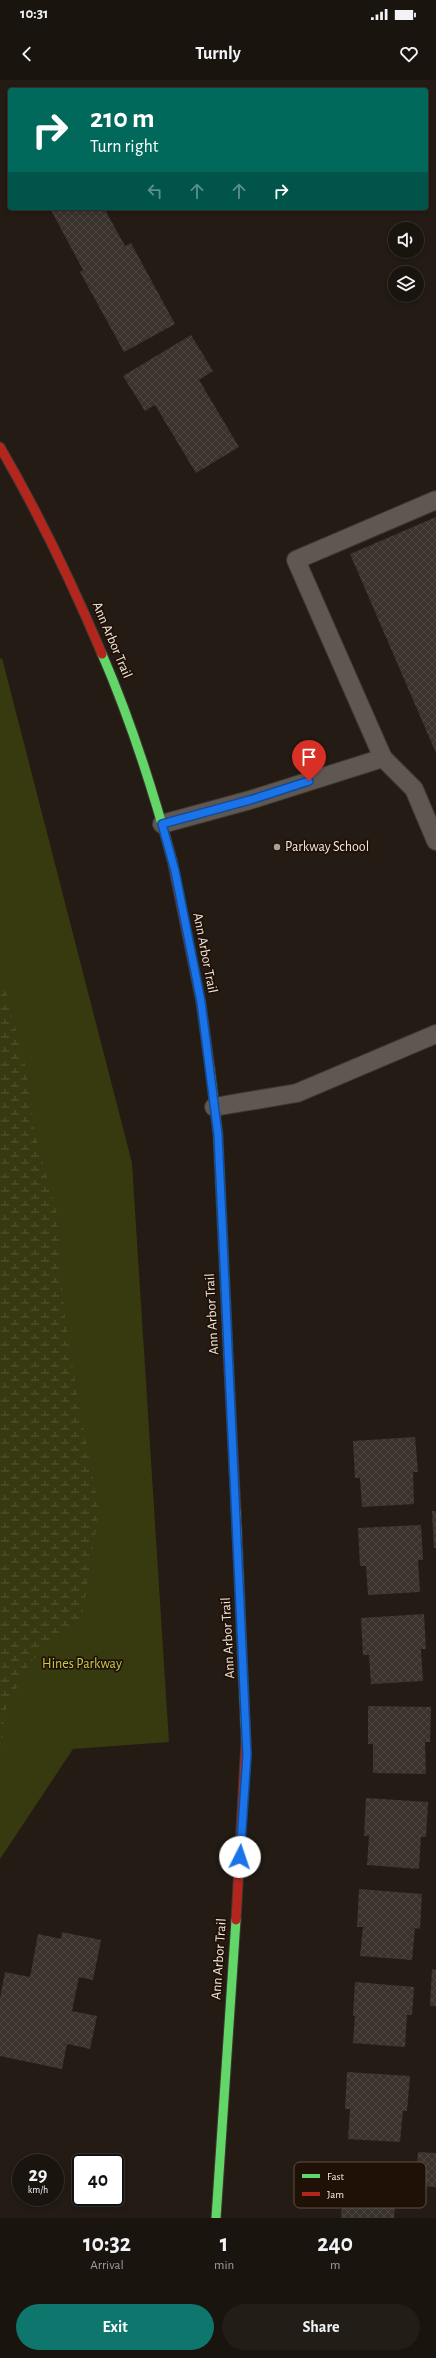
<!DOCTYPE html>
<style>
:root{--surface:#1a140f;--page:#231d18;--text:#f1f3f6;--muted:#9f9e9e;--line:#38332f;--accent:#0f766e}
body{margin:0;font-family:"Alegreya Sans",sans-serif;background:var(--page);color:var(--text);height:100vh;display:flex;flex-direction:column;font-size:15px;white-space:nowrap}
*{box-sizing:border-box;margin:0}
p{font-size:13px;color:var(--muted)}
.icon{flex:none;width:22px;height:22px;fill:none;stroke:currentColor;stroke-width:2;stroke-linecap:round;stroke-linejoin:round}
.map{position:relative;height:2138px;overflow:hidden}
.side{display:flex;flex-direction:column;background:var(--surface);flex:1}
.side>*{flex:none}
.hud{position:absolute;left:8px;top:8px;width:420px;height:122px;border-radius:4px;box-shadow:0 2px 6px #0003,0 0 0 1px var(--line);background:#00695c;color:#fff;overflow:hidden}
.tools{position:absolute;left:388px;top:142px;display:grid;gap:8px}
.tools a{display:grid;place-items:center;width:36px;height:36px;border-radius:50%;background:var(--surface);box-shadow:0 2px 6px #0003,0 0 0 1px var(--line);font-size:20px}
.speed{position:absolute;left:12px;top:2074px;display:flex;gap:8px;font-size:20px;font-weight:700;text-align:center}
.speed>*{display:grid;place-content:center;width:52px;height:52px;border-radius:50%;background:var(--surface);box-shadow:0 2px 6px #0003,0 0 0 1px var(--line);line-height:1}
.speed small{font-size:10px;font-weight:400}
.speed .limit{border:2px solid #111;border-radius:6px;background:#fff;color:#111}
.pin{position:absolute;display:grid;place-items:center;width:34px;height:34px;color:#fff;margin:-41px -17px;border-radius:50% 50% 50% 0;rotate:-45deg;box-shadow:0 0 4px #0007}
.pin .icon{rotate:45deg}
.me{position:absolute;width:44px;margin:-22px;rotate:4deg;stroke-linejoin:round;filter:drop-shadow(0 0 3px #0008)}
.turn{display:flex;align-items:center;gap:14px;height:84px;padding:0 16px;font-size:18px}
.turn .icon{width:52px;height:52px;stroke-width:2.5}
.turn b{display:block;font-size:28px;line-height:34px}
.lanes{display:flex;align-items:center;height:38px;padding:0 16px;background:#0003;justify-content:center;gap:20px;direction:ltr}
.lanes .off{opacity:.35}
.eta{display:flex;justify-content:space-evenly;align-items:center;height:68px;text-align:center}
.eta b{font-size:24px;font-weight:600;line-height:28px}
.button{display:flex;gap:8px;margin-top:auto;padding:8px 16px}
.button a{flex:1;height:46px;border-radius:24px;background:var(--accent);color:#fff;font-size:16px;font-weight:600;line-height:46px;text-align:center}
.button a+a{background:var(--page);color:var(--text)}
.status{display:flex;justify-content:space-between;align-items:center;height:28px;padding:0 20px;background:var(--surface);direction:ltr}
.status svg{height:11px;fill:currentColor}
header{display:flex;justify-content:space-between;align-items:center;height:52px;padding:0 16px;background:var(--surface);font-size:18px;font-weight:600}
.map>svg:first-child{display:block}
.green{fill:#37390f}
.wetland{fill:url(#wetland-marsh)}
.building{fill:url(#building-cross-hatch)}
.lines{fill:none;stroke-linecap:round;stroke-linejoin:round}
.lane-casing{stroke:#3e3732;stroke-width:20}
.fast-casing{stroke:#3e3732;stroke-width:11}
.jam-casing{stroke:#3e3732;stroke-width:11}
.lane{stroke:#5e5752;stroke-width:18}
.fast{stroke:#63d668;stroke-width:9}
.jam{stroke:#b3261e;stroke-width:9}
.route-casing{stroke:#114b97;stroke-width:10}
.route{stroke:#1a73e8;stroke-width:7}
.poi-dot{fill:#aaa098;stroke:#201106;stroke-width:1.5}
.labels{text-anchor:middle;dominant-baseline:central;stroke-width:3.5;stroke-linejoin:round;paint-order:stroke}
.street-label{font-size:14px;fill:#f2e7df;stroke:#201106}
.poi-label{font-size:14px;fill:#f2e7df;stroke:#201106;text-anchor:start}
.park-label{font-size:14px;fill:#c2ce4c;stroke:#201106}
.key{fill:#201106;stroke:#5f5147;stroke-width:1}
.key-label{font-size:11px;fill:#f2e7df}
</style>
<div class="status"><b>10:31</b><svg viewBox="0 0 49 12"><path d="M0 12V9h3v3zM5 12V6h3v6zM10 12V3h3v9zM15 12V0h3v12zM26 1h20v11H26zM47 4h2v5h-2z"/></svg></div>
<header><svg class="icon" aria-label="back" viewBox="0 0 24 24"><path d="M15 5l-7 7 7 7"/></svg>Turnly<svg class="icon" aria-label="heart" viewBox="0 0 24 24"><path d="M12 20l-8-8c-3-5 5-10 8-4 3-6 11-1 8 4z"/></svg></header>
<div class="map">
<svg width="436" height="2138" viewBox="0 0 436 2138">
<defs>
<pattern id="wetland-marsh" width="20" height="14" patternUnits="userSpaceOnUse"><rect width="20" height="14" fill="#37390f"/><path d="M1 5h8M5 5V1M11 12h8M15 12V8" fill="none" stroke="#545632"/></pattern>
<pattern id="building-cross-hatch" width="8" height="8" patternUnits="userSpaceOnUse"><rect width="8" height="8" fill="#3a322c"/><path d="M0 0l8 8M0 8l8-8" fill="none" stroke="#4d4640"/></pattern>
</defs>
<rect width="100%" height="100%" fill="#231b14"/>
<polygon class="green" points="2,578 132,1083 169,1662 73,1669 0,1779 0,579"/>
<polygon class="wetland" points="0,899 5,909 25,985 35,1053 57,1135 64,1231 79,1325 99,1431 82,1537 30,1582 5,1632 0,1683"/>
<g class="building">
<polygon points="54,128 104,128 125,166 131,163 175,244 124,272 80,192 83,190 51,130"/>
<polygon points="191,255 213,291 199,300 239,367 196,393 155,325 145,331 123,296"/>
<polygon points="436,437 436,673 350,474"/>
<polygon points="415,1357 418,1392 413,1392 414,1424 362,1427 360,1398 355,1398 353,1361"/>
<polygon points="432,1431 436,1431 436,1468 434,1468"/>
<polygon points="421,1445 423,1480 418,1480 420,1512 368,1515 366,1486 360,1486 358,1448"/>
<polygon points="424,1534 426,1569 421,1569 423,1601 371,1604 369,1575 363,1575 361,1538"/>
<polygon points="368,1626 431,1627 430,1662 425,1662 426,1694 373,1693 373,1664 368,1664"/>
<polygon points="366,1718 428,1722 426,1757 421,1757 419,1789 367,1785 369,1756 364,1756"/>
<polygon points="359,1809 422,1814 420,1849 415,1848 412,1880 360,1876 363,1847 357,1847"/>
<polygon points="62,1852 101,1860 93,1900 79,1897 72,1931 97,1936 90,1969 67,1964 62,1989 0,1976 0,1918 5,1892 30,1897 38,1854 61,1859"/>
<polygon points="432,1889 436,1890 436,1926 430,1926"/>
<polygon points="355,1902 414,1907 412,1935 407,1935 405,1967 353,1963 355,1936 353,1936"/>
<polygon points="347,1992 410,1996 407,2031 403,2031 400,2062 348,2059 350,2029 345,2029"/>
<polygon points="418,2072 436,2073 436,2107 416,2106"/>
<polygon points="340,2083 402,2087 400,2122 395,2122 394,2138 341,2138 342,2121 337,2120"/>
</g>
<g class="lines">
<g class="lane-casing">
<g id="lane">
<polyline points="383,678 414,709 436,761"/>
<polyline points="162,744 250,720 383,678 296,480 436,420"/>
<polyline points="214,1027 297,1013 436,954"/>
</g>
</g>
<g class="fast-casing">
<g id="fast">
<path d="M102,574C131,641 153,710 172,780"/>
<polyline points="210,989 218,1055 229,1291"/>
<polyline points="236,1431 246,1661"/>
<polyline points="216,2138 236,1840"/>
</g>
</g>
<g class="jam-casing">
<g id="jam">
<path d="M0,367C39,434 72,503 102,574"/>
<polyline points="172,780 201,923 210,989"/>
<polyline points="229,1291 236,1431"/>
<polyline points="236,1840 246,1661"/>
</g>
</g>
<use href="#lane" class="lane"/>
<use href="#fast" class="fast"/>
<use href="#jam" class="jam"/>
</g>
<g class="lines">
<g class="route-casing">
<polyline id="route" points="240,1777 247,1675 218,1055 201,922 175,791 162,744 250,720 309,701"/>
</g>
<use href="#route" class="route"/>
</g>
<circle class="poi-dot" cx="277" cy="767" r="4"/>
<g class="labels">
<g class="street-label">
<text transform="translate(112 560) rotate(67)">Ann Arbor Trail</text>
<text transform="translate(205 873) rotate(79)">Ann Arbor Trail</text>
<text transform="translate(212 1234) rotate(-93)">Ann Arbor Trail</text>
<text transform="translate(228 1558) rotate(-93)">Ann Arbor Trail</text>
<text transform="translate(219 1879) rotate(-86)">Ann Arbor Trail</text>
</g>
<g class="poi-label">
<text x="285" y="767">Parkway School</text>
</g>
<g class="park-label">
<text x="82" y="1584">Hines Parkway</text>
</g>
</g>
<rect x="294" y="2082" width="132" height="46" rx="6" class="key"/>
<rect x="302" y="2094" width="18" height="4" fill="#63d668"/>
<rect x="302" y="2112" width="18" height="4" fill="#b3261e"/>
<g class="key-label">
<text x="327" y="2100">Fast</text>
<text x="327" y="2118">Jam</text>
</g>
</svg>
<div class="tools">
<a><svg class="icon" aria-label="sound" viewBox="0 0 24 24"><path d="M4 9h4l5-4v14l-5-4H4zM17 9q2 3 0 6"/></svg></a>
<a><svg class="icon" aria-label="layers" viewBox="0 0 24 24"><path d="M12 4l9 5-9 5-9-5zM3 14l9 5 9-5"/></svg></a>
</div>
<div class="speed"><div>29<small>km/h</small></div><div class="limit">40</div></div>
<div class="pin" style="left:309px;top:701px;background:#d93025"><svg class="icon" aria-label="arrive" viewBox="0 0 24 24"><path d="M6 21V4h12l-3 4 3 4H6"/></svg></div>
<svg class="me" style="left:240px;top:1777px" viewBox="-20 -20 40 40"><circle r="19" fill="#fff"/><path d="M0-13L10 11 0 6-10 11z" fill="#1a73e8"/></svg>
<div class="hud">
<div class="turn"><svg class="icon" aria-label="right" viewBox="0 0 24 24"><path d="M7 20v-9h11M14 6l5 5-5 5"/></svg><div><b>210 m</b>Turn right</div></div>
<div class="lanes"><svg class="icon off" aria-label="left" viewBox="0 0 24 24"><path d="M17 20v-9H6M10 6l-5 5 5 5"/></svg><svg class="icon off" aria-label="ahead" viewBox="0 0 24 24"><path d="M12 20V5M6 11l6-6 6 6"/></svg><svg class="icon off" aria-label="ahead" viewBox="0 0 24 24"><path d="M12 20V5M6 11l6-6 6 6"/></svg><svg class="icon" aria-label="right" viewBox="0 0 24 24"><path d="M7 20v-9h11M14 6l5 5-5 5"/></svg></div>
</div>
</div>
<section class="side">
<div class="eta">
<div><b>10:32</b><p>Arrival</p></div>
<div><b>1</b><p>min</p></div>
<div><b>240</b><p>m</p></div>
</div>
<div class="button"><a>Exit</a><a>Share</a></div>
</section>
